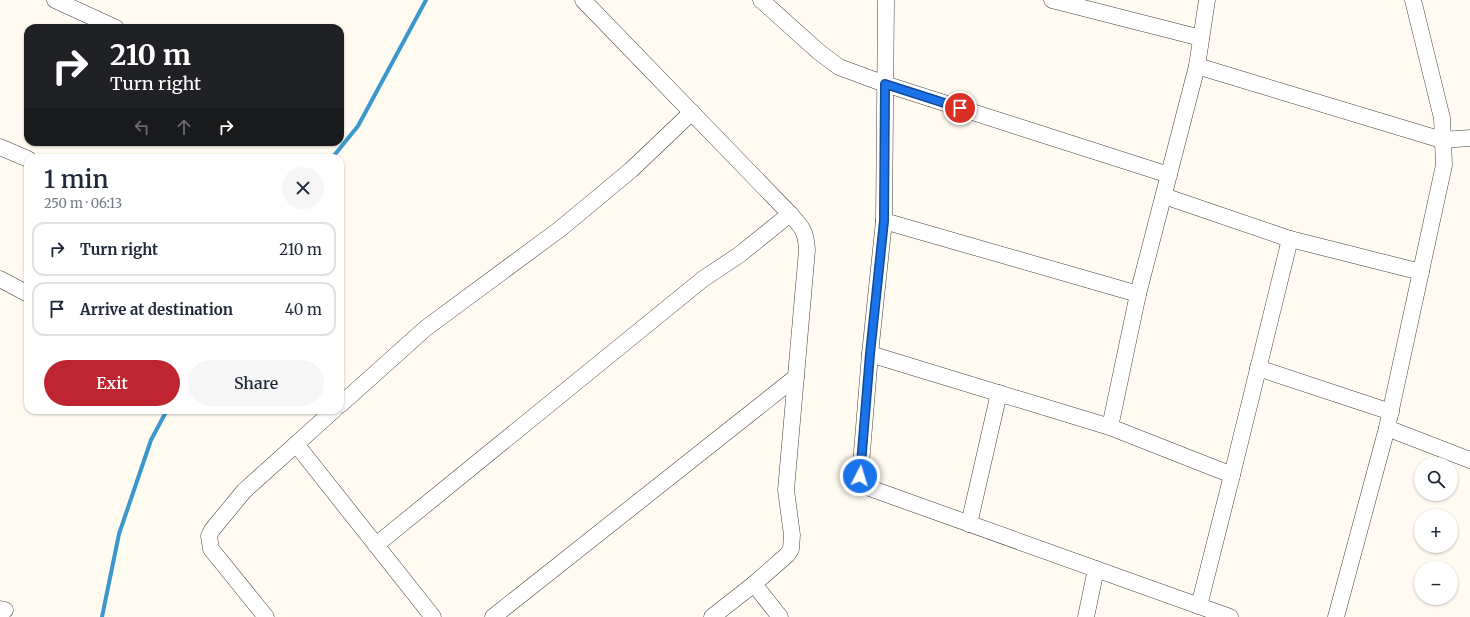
<!DOCTYPE html>
<meta charset="utf-8">
<style>
:root{--surface:#fff;--page:#f6f6f7;--text:#1f2937;--muted:#747a83;--line:#e0e1e3;--accent:#bf2531}
body{margin:0;font-family:Merriweather,serif;background:var(--page);color:var(--text);height:100vh;display:flex;flex-direction:column;font-size:15px;white-space:nowrap}
*{box-sizing:border-box;margin:0}
p{font-size:13px;color:var(--muted)}
.icon{flex:none;width:22px;height:22px;fill:none;stroke:currentColor;stroke-width:2;stroke-linecap:round;stroke-linejoin:round}
.map{position:relative;flex:1;overflow:hidden}
.details{position:absolute;left:24px;top:154px;width:320px;height:260px;display:flex;flex-direction:column;background:var(--surface);border-radius:12px;box-shadow:0 1px 3px #0004}
.details>*{flex:none}
.top-card{position:absolute;left:24px;top:24px;width:320px;height:122px;border-radius:12px;box-shadow:0 1px 3px #0004;background:#202124;color:#fff;overflow:hidden}
.fabs{position:absolute;left:1414px;top:457px;display:grid;gap:8px}
.fabs a{display:grid;place-items:center;width:44px;height:44px;border-radius:50%;background:var(--surface);box-shadow:0 1px 3px #0004;font-size:20px}
.pin{position:absolute;display:grid;place-items:center;width:34px;height:34px;color:#fff;margin:-17px;border:2px solid #fff;border-radius:50%;box-shadow:0 1px 4px #0007}
.me{position:absolute;width:44px;margin:-22px;rotate:5deg;stroke-linejoin:round;filter:drop-shadow(0 0 3px #0008)}
.turn{display:flex;align-items:center;gap:14px;height:84px;padding:0 20px;font-size:18px}
.turn .icon{width:52px;height:52px;stroke-width:2.5}
.turn b{display:block;font-size:28px;line-height:34px}
.lanes{display:flex;align-items:center;height:38px;padding:0 20px;background:#0003;justify-content:center;gap:20px;direction:ltr}
.lanes .off{opacity:.35}
.round{display:grid;place-items:center;flex:none;width:42px;height:42px;border-radius:21px;background:var(--page)}
.headline{display:flex;align-items:center;justify-content:space-between;height:68px;padding:0 20px}
h1{font-size:24px;font-weight:600;line-height:30px}
.action{display:flex;gap:8px;margin-top:auto;padding:8px 20px}
.action a{flex:1;height:46px;border-radius:24px;background:var(--accent);color:#fff;font-size:16px;font-weight:600;line-height:46px;text-align:center}
.action a+a{background:var(--page);color:var(--text)}
ul{padding:0;list-style:none}
li{display:flex;align-items:center;gap:12px;height:54px;margin:0 8px 6px;padding:0 12px;border:2px solid var(--line);border-radius:12px}
li div{flex:1}
li b{display:block;font-size:15px}
li em{font-style:normal}
.map>svg:first-child{display:block}
.lines{fill:none;stroke-linecap:round;stroke-linejoin:round}
.stream{stroke:#3b98ce;stroke-width:4}
.minor-casing{stroke:#414141;stroke-width:17}
.minor{stroke:#fff;stroke-width:16}
.route-casing{stroke:#114b97;stroke-width:10}
.route{stroke:#1a73e8;stroke-width:7}
</style>
<div class="map">
<svg width="1470" height="617" viewBox="0 0 1470 617">
<rect width="100%" height="100%" fill="#fffbf0"/>
<g class="lines">
<g class="stream">
<polyline points="332,158 358,126 426,0"/>
<polyline points="102,617 119,534 151,440 167,410"/>
</g>
<g class="minor-casing">
<g id="minor">
<polyline points="55,0 116,28"/>
<path d="M583,0L790,214C802,227 806,231 807,250L786,490L792,535L791,549L787,555L754,584L712,617"/>
<polyline points="761,0 819,52 839,67 885,84 1169,175"/>
<polyline points="886,0 884,221 870,354 860,476 864,486 1230,617"/>
<polyline points="1052,0 1201,38"/>
<polyline points="1197,66 1442,140 1470,138"/>
<polyline points="0,147 28,159"/>
<polyline points="1164,196 1290,239 1421,272"/>
<polyline points="884,221 1138,294"/>
<polyline points="0,279 28,294"/>
<polyline points="870,354 1110,427 1232,475"/>
<polyline points="1258,368 1391,412"/>
<polyline points="340,405 426,328 560,229 631,170 692,112"/>
<polyline points="1110,427 1138,294 1197,66 1207,0"/>
<polyline points="1387,428 1470,460"/>
<polyline points="296,444 433,617"/>
<polyline points="969,524 999,393"/>
<polyline points="376,545 703,279 739,255 790,214"/>
<polyline points="754,584 780,617"/>
<polyline points="1199,606 1232,475 1290,239"/>
<polyline points="0,609 5,610"/>
<polyline points="266,617 211,549 209,536 212,530 244,491 334,410"/>
<polyline points="493,617 796,377"/>
<polyline points="1086,617 1096,569"/>
<polyline points="1336,617 1387,428 1444,165 1442,118 1413,0"/>
</g>
</g>
<use href="#minor" class="minor"/>
</g>
<g class="lines">
<g class="route-casing">
<polyline id="route" points="860,476 870,354 884,221 885,84 960,108"/>
</g>
<use href="#route" class="route"/>
</g>
</svg>
<div class="fabs">
<a><svg class="icon" aria-label="search" viewBox="0 0 24 24"><circle cx="10" cy="10" r="6"/><path d="M15 15l6 6"/></svg></a>
<a>+</a>
<a>−</a>
</div>
<div class="pin" style="left:960px;top:108px;background:#d93025"><svg class="icon" aria-label="arrive" viewBox="0 0 24 24"><path d="M6 21V4h12l-3 4 3 4H6"/></svg></div>
<svg class="me" style="left:860px;top:476px" viewBox="-20 -20 40 40"><circle r="17" fill="#1a73e8" stroke="#fff" stroke-width="3"/><path d="M0-11L8 9 0 5-8 9z" fill="#fff"/></svg>
<div class="top-card">
<div class="turn"><svg class="icon" aria-label="right" viewBox="0 0 24 24"><path d="M7 20v-9h11M14 6l5 5-5 5"/></svg><div><b>210 m</b>Turn right</div></div>
<div class="lanes"><svg class="icon off" aria-label="left" viewBox="0 0 24 24"><path d="M17 20v-9H6M10 6l-5 5 5 5"/></svg><svg class="icon off" aria-label="ahead" viewBox="0 0 24 24"><path d="M12 20V5M6 11l6-6 6 6"/></svg><svg class="icon" aria-label="right" viewBox="0 0 24 24"><path d="M7 20v-9h11M14 6l5 5-5 5"/></svg></div>
</div>
<section class="details">
<div class="headline"><div><h1>1 min</h1><p>250 m · 06:13</p></div><a class="round"><svg class="icon" aria-label="close" viewBox="0 0 24 24"><path d="M6 6l12 12M18 6L6 18"/></svg></a></div>
<ul>
<li><svg class="icon" aria-label="right" viewBox="0 0 24 24"><path d="M7 20v-9h11M14 6l5 5-5 5"/></svg><div><b>Turn right</b></div><em>210 m</em></li>
<li><svg class="icon" aria-label="arrive" viewBox="0 0 24 24"><path d="M6 21V4h12l-3 4 3 4H6"/></svg><div><b>Arrive at destination</b></div><em>40 m</em></li>
</ul>
<div class="action"><a>Exit</a><a>Share</a></div>
</section>
</div>
